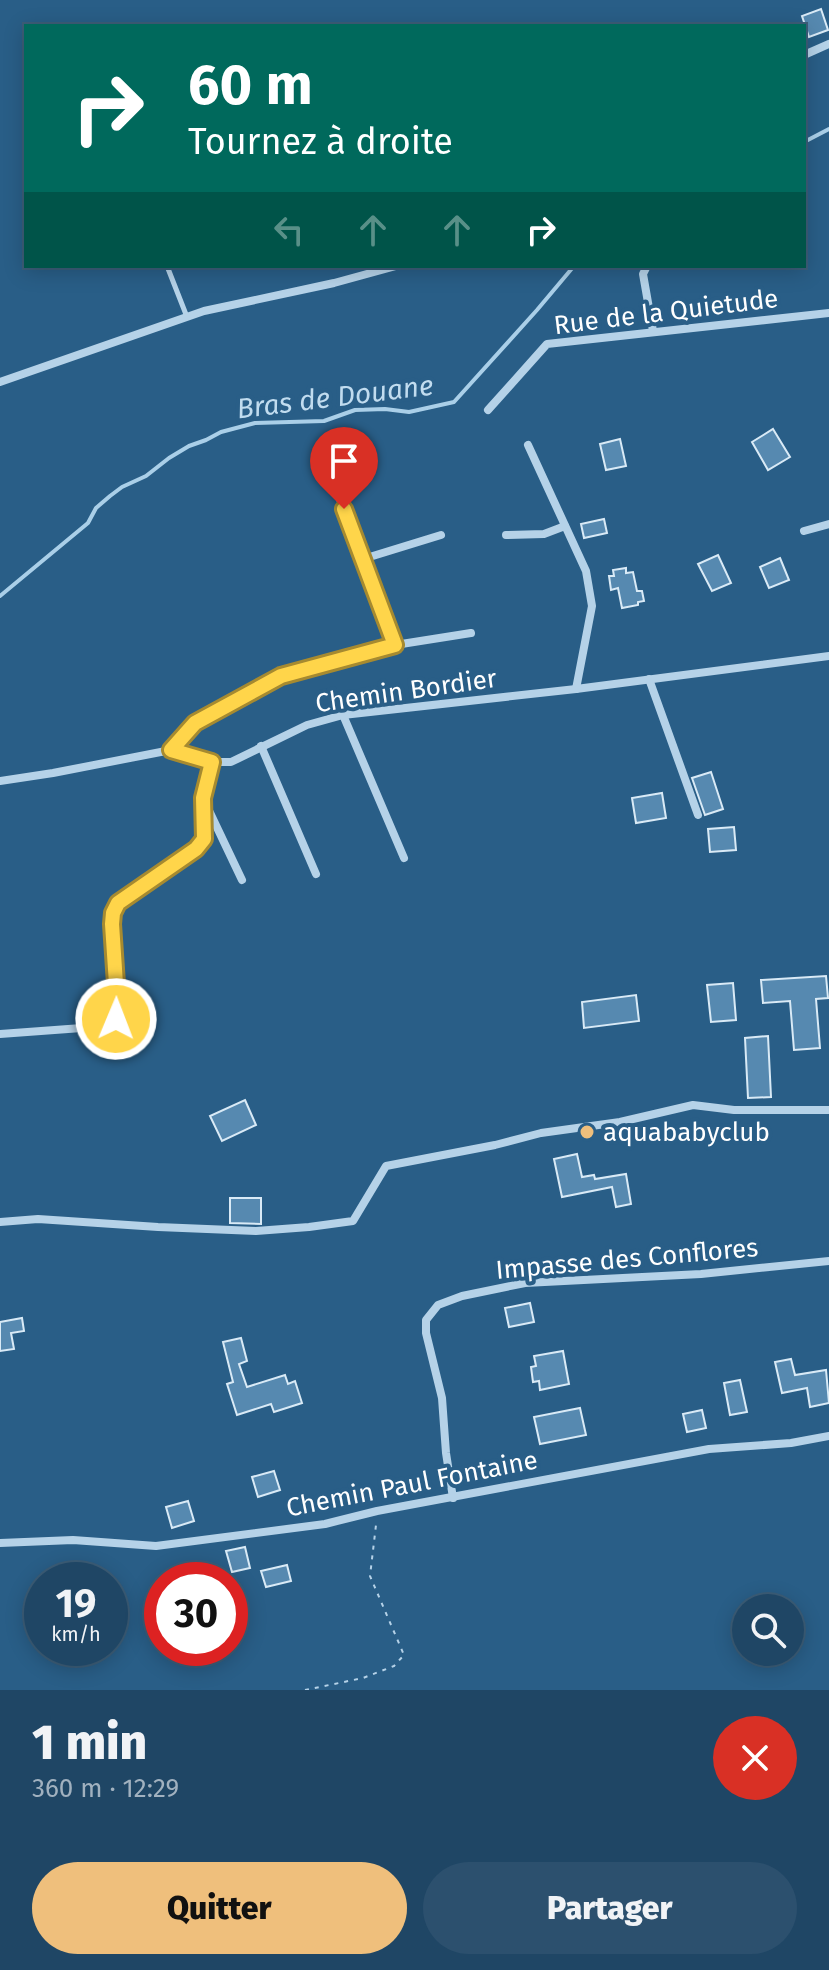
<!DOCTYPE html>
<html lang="fr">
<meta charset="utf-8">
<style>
:root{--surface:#1f4665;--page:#2c506e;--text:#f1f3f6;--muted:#a1b1bf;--line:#3c5e79;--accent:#efbf7c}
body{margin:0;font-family:"Fira Sans",sans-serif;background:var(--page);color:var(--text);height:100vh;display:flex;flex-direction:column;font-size:30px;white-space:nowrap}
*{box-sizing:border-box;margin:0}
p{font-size:26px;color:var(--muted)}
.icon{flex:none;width:44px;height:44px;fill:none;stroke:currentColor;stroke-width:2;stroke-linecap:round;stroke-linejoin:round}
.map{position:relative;height:1690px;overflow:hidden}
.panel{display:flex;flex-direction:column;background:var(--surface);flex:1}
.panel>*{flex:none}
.banner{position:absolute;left:24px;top:24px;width:782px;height:244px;border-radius:0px;box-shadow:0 4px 20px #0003,0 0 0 2px var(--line);background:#00695c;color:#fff;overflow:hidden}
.controls{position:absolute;left:732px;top:1594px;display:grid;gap:16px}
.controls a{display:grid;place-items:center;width:72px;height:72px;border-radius:50%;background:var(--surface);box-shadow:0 4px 20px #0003,0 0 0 2px var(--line);font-size:40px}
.speed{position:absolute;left:24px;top:1562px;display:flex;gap:16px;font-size:40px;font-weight:700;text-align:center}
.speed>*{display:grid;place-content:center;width:104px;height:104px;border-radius:50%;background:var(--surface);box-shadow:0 4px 20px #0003,0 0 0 2px var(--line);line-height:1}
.speed small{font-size:20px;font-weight:400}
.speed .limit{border:12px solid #d22;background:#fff;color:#111}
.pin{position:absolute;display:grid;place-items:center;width:68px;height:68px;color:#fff;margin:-82px -34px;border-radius:50% 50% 50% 0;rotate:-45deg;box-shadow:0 0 8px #0007}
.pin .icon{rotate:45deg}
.me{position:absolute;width:88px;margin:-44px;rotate:1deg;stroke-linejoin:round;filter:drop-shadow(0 0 6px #0008)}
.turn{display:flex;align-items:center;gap:28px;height:168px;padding:0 32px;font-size:36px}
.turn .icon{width:104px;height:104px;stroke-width:2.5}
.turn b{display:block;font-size:56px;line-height:68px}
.lanes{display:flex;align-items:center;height:76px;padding:0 32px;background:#0003;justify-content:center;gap:40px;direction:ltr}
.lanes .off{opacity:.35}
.round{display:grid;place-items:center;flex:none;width:84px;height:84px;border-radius:42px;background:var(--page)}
.headline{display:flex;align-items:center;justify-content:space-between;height:136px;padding:0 32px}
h1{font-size:48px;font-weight:800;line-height:60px}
.cta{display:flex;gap:16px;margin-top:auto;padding:16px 32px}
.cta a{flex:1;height:92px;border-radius:48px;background:var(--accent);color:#111;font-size:32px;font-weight:800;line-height:92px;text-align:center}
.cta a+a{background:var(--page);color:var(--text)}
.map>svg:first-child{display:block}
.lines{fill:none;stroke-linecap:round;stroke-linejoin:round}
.stream{stroke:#aacfe8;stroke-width:4}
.building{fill:#5689b0;stroke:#d9eaf6;stroke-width:2}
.path{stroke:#b5d2e8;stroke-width:2;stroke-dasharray:4 6;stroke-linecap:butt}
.lane{stroke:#b5d2e8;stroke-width:5}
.street{stroke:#b5d2e8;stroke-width:8}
.route-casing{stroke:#a68a30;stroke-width:20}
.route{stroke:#ffd54a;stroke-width:14}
.poi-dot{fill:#efbf7c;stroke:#295e87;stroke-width:3}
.labels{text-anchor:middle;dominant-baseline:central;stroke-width:8;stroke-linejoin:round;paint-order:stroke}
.street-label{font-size:26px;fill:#fff;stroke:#295e87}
.poi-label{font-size:26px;fill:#fff;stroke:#295e87;text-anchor:start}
.water-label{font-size:28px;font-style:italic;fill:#c1dcef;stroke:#295e87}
</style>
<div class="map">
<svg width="829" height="1690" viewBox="0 0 829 1690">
<rect width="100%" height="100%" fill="#295e87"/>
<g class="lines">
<g class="stream">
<polyline points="804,142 829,129"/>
<polyline points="0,596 88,523 96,508 110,496 122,487 146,476 169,458 189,446 206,440 221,432 255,423 324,421 355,410 385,409 409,412 454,402 537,310 574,266"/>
</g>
</g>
<g class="building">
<polygon points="821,9 828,30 809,37 802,16"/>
<polygon points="773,429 790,457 768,470 752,442"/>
<polygon points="620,439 626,466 606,470 600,444"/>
<polygon points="604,519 607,533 584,538 581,524"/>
<polygon points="718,555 731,583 712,591 698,564"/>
<polygon points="780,558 789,580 769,588 760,567"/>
<polygon points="626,568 626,573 633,572 637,591 642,591 644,601 638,602 638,605 622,608 618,588 611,590 609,576 614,576 613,570"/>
<polygon points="711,772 723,809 705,815 692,778"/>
<polygon points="662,793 666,818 636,823 632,798"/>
<polygon points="734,827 736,850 710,852 708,829"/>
<polygon points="826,976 828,998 816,999 820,1048 794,1050 790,1001 763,1003 761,980"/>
<polygon points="733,983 736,1020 711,1022 707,985"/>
<polygon points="636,995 639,1021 584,1028 582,1002"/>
<polygon points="768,1036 771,1097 748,1098 745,1038"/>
<polygon points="245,1100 256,1125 222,1141 210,1116"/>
<polygon points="577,1154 582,1177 594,1175 595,1179 626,1174 631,1204 616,1207 612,1187 562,1197 554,1159"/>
<polygon points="230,1198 261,1198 261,1224 230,1223"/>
<polygon points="530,1303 534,1322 509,1327 505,1308"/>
<polygon points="22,1318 24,1331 11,1333 14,1349 0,1351 0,1322"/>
<polygon points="241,1338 247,1361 239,1364 247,1387 285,1375 288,1384 295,1381 302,1403 274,1412 271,1404 237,1415 227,1384 233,1382 223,1342"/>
<polygon points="563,1351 569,1384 540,1390 539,1381 533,1382 531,1367 536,1366 534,1356"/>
<polygon points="791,1359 795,1375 826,1370 829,1403 810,1407 807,1388 782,1393 775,1362"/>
<polygon points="740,1380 747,1412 730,1415 724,1383"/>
<polygon points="580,1408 586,1435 540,1444 534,1417"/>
<polygon points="702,1410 706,1428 687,1432 683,1414"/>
<polygon points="274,1471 280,1490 258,1497 252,1477"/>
<polygon points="188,1501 194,1521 172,1528 166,1507"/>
<polygon points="245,1547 250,1568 232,1572 226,1551"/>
<polygon points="287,1565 291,1581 266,1587 261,1571"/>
</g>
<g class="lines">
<polyline class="path" points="305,1690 363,1678 394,1666 404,1655 370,1576 376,1525"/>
<polyline class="lane" points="167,266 187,317"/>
<g class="street">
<polyline points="804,55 829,44"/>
<polyline points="647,266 643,274 653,331"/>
<polyline points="0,382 204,311 334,283 396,266"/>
<polyline points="488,410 547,344 829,313"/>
<polyline points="528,445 586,571 592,606 576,689"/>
<polyline points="325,459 395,645"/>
<polyline points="804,531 829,524"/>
<polyline points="506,535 544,534 565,526"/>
<polyline points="363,559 441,535"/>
<polyline points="649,679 698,815"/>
<polyline points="343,715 404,858"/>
<polyline points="261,746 316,874"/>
<polyline points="171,750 195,723 281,676 395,645 471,633"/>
<polyline points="212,762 203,798 242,880"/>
<polyline points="0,781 53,773 171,750 212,762 231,762 307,725 343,715 576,689 829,656"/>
<polyline points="0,1034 109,1026 116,1019 117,999 112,924 113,913 118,903 202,844 204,839 203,798"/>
<polyline points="0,1222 38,1219 158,1227 256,1231 309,1227 353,1221 386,1166 495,1145 541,1133 620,1122 693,1105 734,1110 829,1110"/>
<polyline points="453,1498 446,1453 442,1398 426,1333 426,1320 438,1305 462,1296 525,1283 701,1274 829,1261"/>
<polyline points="0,1543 73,1540 156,1546 325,1524 377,1511 709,1449 791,1443 829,1436"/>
</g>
</g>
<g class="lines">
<g class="route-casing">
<polyline id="route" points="116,1019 117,999 112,924 113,913 118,903 196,849 204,839 203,798 212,762 171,750 195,723 281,676 395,645 344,509"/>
</g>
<use href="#route" class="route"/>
</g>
<circle class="poi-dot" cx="587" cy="1132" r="8"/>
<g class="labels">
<g class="street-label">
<text transform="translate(666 312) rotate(-7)">Rue de la Quietude</text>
<text transform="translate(406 691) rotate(-8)">Chemin Bordier</text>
<text transform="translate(627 1259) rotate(-5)">Impasse des Conflores</text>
<text transform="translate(412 1484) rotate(-11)">Chemin Paul Fontaine</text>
</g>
<g class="poi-label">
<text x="603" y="1132">aquababyclub</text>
</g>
<g class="water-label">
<text transform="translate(335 397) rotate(-7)">Bras de Douane</text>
</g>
</g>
</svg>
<div class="controls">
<a><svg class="icon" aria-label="search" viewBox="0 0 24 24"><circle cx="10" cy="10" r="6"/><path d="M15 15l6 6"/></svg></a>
</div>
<div class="speed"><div>19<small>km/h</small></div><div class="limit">30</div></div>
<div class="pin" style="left:344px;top:509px;background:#d93025"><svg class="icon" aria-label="arrive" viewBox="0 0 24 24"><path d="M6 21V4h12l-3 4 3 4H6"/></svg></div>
<svg class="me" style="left:116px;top:1019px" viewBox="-20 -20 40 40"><circle r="17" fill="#ffd54a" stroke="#fff" stroke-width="3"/><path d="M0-11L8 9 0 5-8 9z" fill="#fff"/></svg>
<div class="banner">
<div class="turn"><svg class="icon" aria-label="right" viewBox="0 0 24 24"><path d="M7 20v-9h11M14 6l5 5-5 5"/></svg><div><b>60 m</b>Tournez à droite</div></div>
<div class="lanes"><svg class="icon off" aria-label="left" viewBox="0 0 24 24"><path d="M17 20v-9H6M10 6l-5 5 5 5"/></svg><svg class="icon off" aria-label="ahead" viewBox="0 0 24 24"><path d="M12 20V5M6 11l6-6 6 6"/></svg><svg class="icon off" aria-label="ahead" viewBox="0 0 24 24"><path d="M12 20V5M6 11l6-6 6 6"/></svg><svg class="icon" aria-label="right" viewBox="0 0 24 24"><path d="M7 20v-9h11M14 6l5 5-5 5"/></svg></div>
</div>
</div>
<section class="panel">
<div class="headline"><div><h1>1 min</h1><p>360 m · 12:29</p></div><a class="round" style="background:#d93025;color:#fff"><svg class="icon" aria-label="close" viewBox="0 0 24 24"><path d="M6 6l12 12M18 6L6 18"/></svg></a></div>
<div class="cta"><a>Quitter</a><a>Partager</a></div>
</section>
